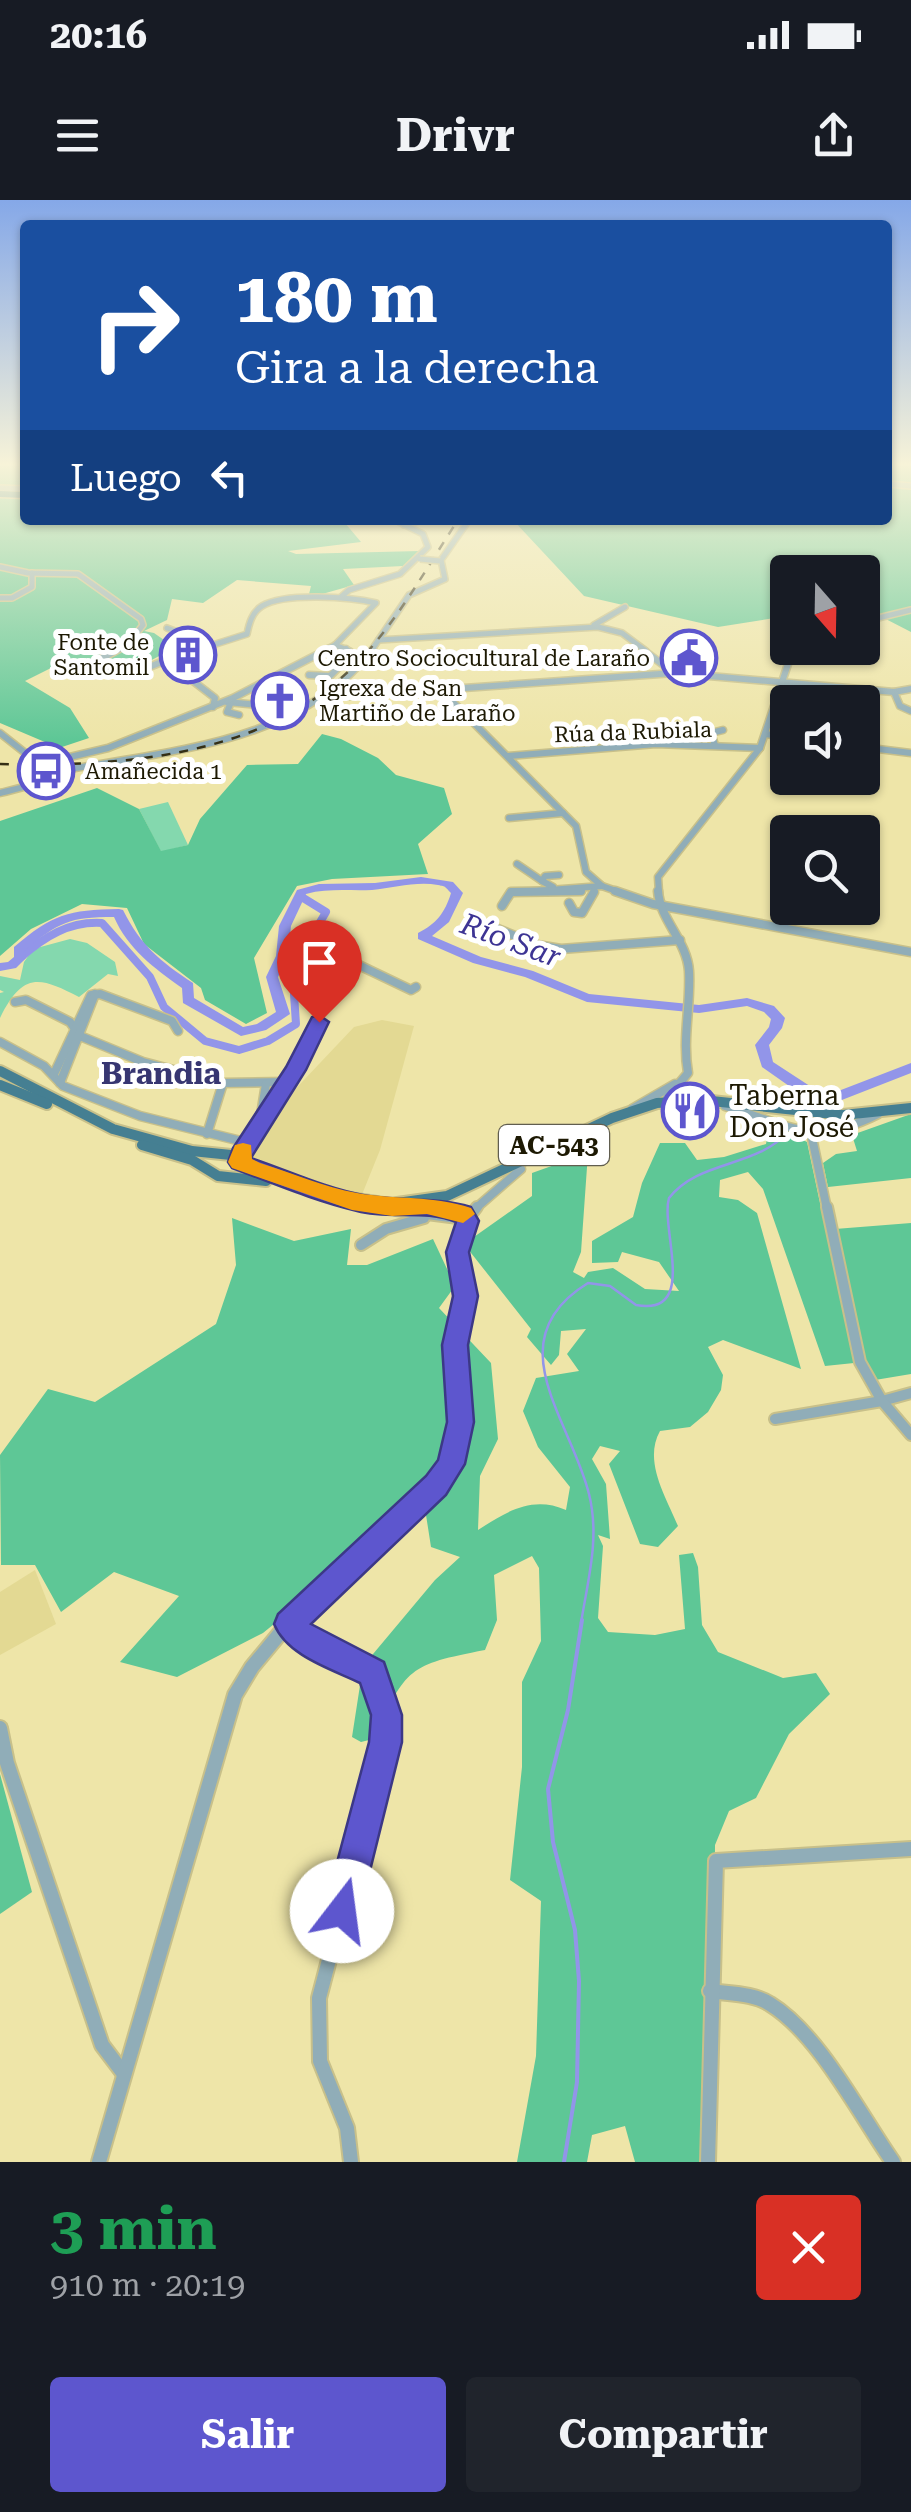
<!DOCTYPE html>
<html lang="es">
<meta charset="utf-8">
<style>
:root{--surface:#171b24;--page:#20242c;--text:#f1f3f6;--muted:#9ea1a6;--accent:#5d56ce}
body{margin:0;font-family:"Roboto Serif",serif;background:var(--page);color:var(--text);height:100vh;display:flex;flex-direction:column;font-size:38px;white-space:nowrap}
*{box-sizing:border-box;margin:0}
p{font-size:32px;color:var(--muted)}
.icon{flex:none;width:55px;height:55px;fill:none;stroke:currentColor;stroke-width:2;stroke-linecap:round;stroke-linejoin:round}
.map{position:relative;height:1962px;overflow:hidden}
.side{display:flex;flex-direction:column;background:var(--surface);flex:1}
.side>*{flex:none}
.hud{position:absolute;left:20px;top:20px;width:872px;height:305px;border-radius:10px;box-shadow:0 2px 8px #0004;background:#1a4fa0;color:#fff;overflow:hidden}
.needle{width:65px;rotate:160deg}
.buttons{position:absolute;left:770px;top:355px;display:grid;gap:20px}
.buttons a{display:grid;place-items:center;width:110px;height:110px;border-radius:10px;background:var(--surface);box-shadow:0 2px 8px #0004;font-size:50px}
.pin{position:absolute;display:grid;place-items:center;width:85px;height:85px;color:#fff;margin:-102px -42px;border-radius:50% 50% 50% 0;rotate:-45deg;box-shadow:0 0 10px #0007}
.pin .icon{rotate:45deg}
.me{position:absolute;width:110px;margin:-55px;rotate:15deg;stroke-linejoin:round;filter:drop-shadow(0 0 8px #0008)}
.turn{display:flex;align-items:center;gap:35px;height:210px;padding:0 50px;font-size:45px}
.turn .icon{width:130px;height:130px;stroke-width:2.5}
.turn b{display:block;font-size:70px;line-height:85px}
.then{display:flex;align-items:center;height:95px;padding:0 50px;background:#0003;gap:20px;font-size:38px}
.round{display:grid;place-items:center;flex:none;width:105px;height:105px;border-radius:10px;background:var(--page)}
.summary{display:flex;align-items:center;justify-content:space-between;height:170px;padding:0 50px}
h1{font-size:60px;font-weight:700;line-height:75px;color:#1e9e55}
.button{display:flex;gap:20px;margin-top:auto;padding:20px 50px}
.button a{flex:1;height:115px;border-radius:10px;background:var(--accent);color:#fff;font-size:40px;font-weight:700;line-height:115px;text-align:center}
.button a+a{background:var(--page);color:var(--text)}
.status{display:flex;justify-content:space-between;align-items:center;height:70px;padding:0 50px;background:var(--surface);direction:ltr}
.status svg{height:28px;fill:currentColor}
header{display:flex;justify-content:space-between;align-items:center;height:130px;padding:0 50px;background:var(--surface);font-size:45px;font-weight:700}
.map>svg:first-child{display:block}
.built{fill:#e3d993}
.green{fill:#84d8ae}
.forest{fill:#5ec796}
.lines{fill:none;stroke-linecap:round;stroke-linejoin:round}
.stream-far1{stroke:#9295e9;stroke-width:2.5}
.stream{stroke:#9295e9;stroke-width:4}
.canal{stroke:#9295e9;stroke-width:8}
.river{fill:#9295e9;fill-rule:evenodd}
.minor-far4-casing{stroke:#c8c08a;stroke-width:8}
.minor-far3-casing{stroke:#c8c08a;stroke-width:9}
.minor-far2-casing{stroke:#c8c08a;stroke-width:11}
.minor-far1-casing{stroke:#c8c08a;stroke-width:14}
.minor-casing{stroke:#c8c08a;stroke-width:18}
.major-casing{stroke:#c8c08a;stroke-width:14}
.highway-casing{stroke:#c8c08a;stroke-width:9}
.minor-far4{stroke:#90adb8;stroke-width:5}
.minor-far3{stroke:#90adb8;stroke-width:6}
.minor-far2{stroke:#90adb8;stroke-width:8}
.minor-far1{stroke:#90adb8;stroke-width:10}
.minor{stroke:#90adb8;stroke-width:14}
.major{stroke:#457f92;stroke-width:10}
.highway{stroke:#236e84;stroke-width:6}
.rail{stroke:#342f15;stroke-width:2.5;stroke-dasharray:9 9;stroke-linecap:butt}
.minor-bridge-far1-casing{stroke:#c8c08a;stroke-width:8;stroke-linecap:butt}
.minor-bridge-casing{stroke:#c8c08a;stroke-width:9;stroke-linecap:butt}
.minor-bridge-far1{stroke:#90adb8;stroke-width:5}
.minor-bridge{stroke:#90adb8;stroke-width:6}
.route{fill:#5d56ce;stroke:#3c3886;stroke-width:2.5}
.slow{fill:#f59e0b}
.labels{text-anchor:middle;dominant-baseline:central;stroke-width:10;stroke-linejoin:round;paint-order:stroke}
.far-poi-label{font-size:22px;fill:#1d1903;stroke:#fff;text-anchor:end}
.far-street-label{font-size:22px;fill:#1d1903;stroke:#fff}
.shield{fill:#fff;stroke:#615e4f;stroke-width:2.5}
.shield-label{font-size:25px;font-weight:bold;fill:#1d1903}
.poi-label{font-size:28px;fill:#1d1903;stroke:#fff;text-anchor:start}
.water-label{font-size:30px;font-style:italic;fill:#3d3494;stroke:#fff}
.neighbourhood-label{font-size:30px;font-weight:bold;fill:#373671;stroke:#fff}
</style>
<div class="status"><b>20:16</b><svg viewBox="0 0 49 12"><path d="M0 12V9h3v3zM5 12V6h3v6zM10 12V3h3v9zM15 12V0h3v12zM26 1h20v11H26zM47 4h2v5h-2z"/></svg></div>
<header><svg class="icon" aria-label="menu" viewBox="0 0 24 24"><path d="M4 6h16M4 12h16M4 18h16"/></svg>Drivr<svg class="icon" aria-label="share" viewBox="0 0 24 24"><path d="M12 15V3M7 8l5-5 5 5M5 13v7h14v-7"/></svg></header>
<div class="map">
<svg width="911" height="1962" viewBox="0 0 911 1962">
<rect width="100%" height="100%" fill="#eee5a8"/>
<g class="built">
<polygon points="382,820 414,826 380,950 361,997 249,961 247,956 285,900 354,827"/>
<polygon points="35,1370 56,1424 0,1455 0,1392"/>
</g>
<g class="green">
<polygon points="168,602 188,645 161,652 139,609"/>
<path d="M70,739L87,743L115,762L118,776L108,774L79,797C40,777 23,771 0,818V793L4,792L0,790V776L20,780L24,762L33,749Z"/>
</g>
<g class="forest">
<path d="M0,265H25V320H354L345,323L361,342L288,351L296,354L420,351L403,366L343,369L354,385L308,398L311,386L237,380L203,403L172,399L167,420L144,431L154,433L174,447C129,476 110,476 59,464L25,481L70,508L89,538L59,548L0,523Z"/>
<polygon points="888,265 911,265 911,432 876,414 863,414 862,372 788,372 787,416 718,427 584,396 513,320 888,320"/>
<polygon points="322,534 341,539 378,558 396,575 444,588 452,614 418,644 428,674 332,679 297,686 254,758 267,813 246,824 205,800 201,788 144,744 127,708 82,704 31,729 0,756 0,621 97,588 139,609 161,651 188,645 200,619 247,565 298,564"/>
<polygon points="911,914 911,978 828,987 823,963 836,954 857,951 852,935"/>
<path d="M770,924L807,942L854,1163L825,1166L763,989L748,972L720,980L719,997L738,1000L757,1013L801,1169L723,1140L708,1147L723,1175L721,1190L708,1212L690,1227L660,1231C643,1261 666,1297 678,1326L658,1347L640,1344L609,1264L620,1251L600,1246L592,1259L606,1284L610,1339L598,1335L603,1346L598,1418L608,1432L655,1435L685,1429L679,1355L693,1353L698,1367L702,1425L718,1452L783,1478L816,1473L830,1494L789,1534L756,1598L729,1611L715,1645L713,1962H635L625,1926L592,1935L587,1962H517L536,1856L541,1701L510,1680L522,1567V1482L541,1441L539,1368L532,1356L494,1375L497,1420L485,1450C408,1465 407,1467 373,1539L361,1542L352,1537L363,1466L435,1380L460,1357L431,1347L424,1302L263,1433L177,1477L120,1462L179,1396L114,1372L61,1412L35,1365H1L0,1255L48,1189L95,1202L216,1124L236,1065L232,1018L294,1041L351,1029L347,1065H367L433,1039L455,1086L439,1108L491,1163L498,1239L480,1276L478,1330C506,1312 532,1295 566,1310L570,1287L538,1247L523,1211L536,1178L579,1171L567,1154L586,1129L561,1131L559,1155L551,1165L527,1137L531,1129L464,1044L532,996V973L588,953L581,1052L573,1072L584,1078L588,1072L613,1068L645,1089L679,1091L659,1062L622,1052L618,1062L592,1063V1041L633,1017L642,983L660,943H685L697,960L724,957L766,944Z"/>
<polygon points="911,1023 911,1174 875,1180 861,1152 835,1029"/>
<polygon points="0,1574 32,1692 0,1714"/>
</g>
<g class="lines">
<g class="stream-far1">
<polyline points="804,908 814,896"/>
<path d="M581,1423C588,1379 600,1338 589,1294C571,1220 495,1140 588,1083L610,1086L636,1105C699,1117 660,1029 669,998C700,959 755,969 789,931"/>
</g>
<polyline class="stream" points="564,1962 577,1882 579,1781 575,1730 553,1642 548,1589 568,1510 582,1420"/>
<g class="canal">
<polyline points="300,696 326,712 319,724 326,735 314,749"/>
<polyline points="283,743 315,748"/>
<path d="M20,758C44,737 69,721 102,723L150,777L164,807L205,841L239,850L268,841L296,824L293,779L310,754"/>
</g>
<path class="river" d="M421,677L453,682L463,693L449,722L432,736L481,757L533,771L589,794L699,805L747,798L774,806L785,818L782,828L769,845L773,862L819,892L828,895L911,863V873L829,905L809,900L762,867L755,845L769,827L771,819L764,812L747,806L699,813L587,802L525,777L473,763L418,739V733C436,724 445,713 451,693C444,686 447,687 438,685C416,681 394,688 372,690C349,691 328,688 306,694L291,726L288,756L278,777L290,814L266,830L241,836L183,803L182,788C154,768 128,749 114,717C69,717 59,722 24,751L26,758L16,768L0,771V763L8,762L14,757V747C53,714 68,710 119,709L123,710C141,746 160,761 193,783L194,798L243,827L257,824L276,812L266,777L276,756L279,726L297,690L319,684L375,683Z"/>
<g class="minor-far4-casing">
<g id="minor-far4">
<polyline points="888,284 911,286"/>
<polyline points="0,288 25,289"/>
<polyline points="404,325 423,320"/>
<polyline points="0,367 28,373 78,374 141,419 143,425 129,443 114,451"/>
<polyline points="341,397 349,390 400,374 428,347 423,334 395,320"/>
<polyline points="0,398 12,398 32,387 32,373"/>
<polyline points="862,422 911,410"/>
<polyline points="594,425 625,407"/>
<polyline points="167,428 180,433 184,449 189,451"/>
<polyline points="379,440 598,427 622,433 646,451"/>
<polyline points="335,445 350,451"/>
<path d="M194,451L247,434C249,424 252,412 262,406C285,392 351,397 376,403L335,445L323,451"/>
<polyline points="371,451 409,395 445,379 441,360 469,320"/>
</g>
</g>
<g class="minor-far3-casing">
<g id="minor-far3">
<polyline points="184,449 191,452 193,481 215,498 213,507"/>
<polyline points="642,449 674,473 894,492 911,489"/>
<polyline points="191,452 205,449"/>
<polyline points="80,470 119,449"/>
<polyline points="80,470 132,474 186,452"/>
<polyline points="309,475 330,476 350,456 346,449"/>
<polyline points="441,490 576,626 586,672 602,686 622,693"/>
<polyline points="894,492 900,506 911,511"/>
<polyline points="323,498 674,473"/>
<polyline points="227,502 289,508"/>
<polyline points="231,502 227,512 239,515"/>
<polyline points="343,516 371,513"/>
<polyline points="0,533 24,552 53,561 108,548 233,498 328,449"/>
<polyline points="765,534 788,537"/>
<polyline points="715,545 711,533 723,530"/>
<polyline points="862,547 911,553"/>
<polyline points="508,556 656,544 760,548"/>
<path d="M0,593C12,590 25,587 37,583C47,579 55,572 65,570C173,550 300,543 373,449"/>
<polyline points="509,618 563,613"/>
<polyline points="517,664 542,681"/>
<polyline points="553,687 542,681 545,676 559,675"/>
<polyline points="510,693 602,686"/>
<polyline points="659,693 658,677 760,548 793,449"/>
</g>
</g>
<g class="minor-far2-casing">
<g id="minor-far2">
<polyline points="615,691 653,704 911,752"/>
<path d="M658,691C660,720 687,741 689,771C691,806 682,838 688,873L667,898"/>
<polyline points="569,703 574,712 582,713 594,692"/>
<polyline points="502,706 511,692 581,691"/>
<polyline points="488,725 537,745 561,749 680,740"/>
<polyline points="15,802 26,800 70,822 80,836 143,862 223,883 287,882"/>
<polyline points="0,842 44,866 63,886 140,916 249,943"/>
<polyline points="54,874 91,795 100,794 172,821 178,831"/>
<polyline points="60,883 95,794"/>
<path d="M725,906C790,926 813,947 878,914"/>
<polyline points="632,909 675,884"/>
<polyline points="260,921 266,884"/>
<polyline points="811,933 827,1009"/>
<polyline points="207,934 223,883"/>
<path d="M239,961C284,889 314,837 342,757L411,790L416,787"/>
<polyline points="432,1006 441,1009"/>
<polyline points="475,1009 521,969"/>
</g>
</g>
<g class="minor-far1-casing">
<g id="minor-far1">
<polyline points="434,1007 450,1013"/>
<polyline points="827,1007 860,1162 882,1201 911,1193"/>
<polyline points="396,1010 458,1018 466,1026"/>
<polyline points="361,1045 386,1029 424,1018"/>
<polyline points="775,1219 882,1201 911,1235"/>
<path d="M289,1423L436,1286C467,1242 451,1200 455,1150C456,1132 465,1115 465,1096C465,1062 452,1036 477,1007"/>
</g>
</g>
<g class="minor-casing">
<g id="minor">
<polyline points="289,1425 304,1439 373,1473 386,1515 386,1543 319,1798 320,1861 347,1928 351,1962"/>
<polyline points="0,1528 7,1563 102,1845 124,1874"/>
<path d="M710,1791C729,1794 753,1793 770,1804C819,1834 860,1915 893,1962"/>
<polyline points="99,1962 235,1495 252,1467 291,1420"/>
<polyline points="708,1962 716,1661 911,1649"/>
</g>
</g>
<g class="major-casing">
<g id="major">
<polyline points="0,871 113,929 192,951 231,955 250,968 283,979 343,997 390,1004 447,996 612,918 657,903 702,900 843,915 911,908"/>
<polyline points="0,885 47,904"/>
<polyline points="142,945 192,960 218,976 266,981"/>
</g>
</g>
<g class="highway-casing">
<polyline id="highway" points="0,294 25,295"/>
</g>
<use href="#minor-far4" class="minor-far4"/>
<use href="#minor-far3" class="minor-far3"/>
<use href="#minor-far2" class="minor-far2"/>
<use href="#minor-far1" class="minor-far1"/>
<use href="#minor" class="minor"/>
<use href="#major" class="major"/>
<use href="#highway" class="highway"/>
<path class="rail" d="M0,564C114,567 250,558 340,479C389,437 423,373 458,320"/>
<g class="minor-bridge-far1-casing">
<polyline id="minor-bridge-far1" points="420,359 440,361"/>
</g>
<g class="minor-bridge-casing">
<polyline id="minor-bridge" points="50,569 53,561"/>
</g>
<use href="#minor-bridge-far1" class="minor-bridge-far1"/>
<use href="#minor-bridge" class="minor-bridge"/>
</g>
<linearGradient id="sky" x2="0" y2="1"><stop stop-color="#85a8e8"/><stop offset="0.49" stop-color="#f7f3d8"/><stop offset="1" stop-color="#f7f3d8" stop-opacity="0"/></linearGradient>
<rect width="911" height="540" fill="url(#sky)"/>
<path class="route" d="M319,815L329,822L306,870L251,958C287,970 325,988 363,995C400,1002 434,996 471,1007L479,1021L469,1052L478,1096L468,1145L474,1222L465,1264L446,1295L311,1424L384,1462L402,1515V1542L360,1711L354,1723L342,1728L330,1723L324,1711L369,1542L371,1515L360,1483C331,1469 287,1456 274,1424L278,1414L426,1276L438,1260L447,1222L442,1145L453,1096L446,1052L456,1022C424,1009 390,1020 357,1011C314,1001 273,983 232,968L228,962L233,948L286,867L312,817Z"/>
<path class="slow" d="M243,943L251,945L252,959L260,963C292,973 324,987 357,993C396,1000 433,995 471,1008L475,1014L463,1023L427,1014L392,1016L352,1010L232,968L228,962L235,945Z"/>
<defs>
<g id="building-ring" transform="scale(2.875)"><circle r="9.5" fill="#fff" stroke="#5d56ce" stroke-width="1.5"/><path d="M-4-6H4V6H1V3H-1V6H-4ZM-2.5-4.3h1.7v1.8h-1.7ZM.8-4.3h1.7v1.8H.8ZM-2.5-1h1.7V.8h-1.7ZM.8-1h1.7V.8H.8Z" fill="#5d56ce"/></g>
<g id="civic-ring" transform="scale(2.875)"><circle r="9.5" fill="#fff" stroke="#5d56ce" stroke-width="1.5"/><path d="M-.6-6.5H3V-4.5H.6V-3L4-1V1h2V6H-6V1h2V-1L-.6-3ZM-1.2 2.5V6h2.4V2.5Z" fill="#5d56ce"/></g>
<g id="church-ring" transform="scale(2.875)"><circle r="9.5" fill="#fff" stroke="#5d56ce" stroke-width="1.5"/><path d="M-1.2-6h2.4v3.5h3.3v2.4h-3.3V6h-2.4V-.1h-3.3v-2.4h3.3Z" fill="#5d56ce"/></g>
<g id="bus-ring" transform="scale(2.875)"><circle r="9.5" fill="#fff" stroke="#5d56ce" stroke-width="1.5"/><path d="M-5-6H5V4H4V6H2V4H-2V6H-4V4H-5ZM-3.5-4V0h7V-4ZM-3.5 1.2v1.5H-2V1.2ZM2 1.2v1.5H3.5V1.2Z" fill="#5d56ce"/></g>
<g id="restaurant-ring" transform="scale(2.875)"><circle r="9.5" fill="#fff" stroke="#5d56ce" stroke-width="1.5"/><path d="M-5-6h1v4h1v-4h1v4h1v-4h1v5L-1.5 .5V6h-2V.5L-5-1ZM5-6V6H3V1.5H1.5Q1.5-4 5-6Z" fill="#5d56ce"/></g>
</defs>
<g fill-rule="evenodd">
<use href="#building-ring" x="188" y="455"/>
<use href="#civic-ring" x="689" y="458"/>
<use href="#church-ring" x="280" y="501"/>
<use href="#bus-ring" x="46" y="571"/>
<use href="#restaurant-ring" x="690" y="911"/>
</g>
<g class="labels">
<g class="far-poi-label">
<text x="149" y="442">Fonte de<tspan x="149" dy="25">Santomil</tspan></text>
<text x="650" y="458">Centro Sociocultural de Laraño</text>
<text x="319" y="488" text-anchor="start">Igrexa de San<tspan x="319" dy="25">Martiño de Laraño</tspan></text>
<text x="85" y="571" text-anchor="start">Amañecida 1</text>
</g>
<g class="far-street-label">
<text transform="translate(633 532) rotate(-2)">Rúa da Rubiala</text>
</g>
<rect class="shield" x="499" y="925" width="110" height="40" rx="8"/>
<g class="shield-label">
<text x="554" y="945">AC-543</text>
</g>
<g class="poi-label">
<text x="729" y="895">Taberna<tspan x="729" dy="32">Don José</tspan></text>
</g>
<g class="water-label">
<text transform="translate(511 740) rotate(20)">Río Sar</text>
</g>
<g class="neighbourhood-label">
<text x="161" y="873">Brandia</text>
</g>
</g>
</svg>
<div class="buttons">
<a><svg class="needle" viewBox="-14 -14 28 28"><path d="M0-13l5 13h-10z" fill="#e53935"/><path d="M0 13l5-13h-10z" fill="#9ea1a6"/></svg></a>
<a><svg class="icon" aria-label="sound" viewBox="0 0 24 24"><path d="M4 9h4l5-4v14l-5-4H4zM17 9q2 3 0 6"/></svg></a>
<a><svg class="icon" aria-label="search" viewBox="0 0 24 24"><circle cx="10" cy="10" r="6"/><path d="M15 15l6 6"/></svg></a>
</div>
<div class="pin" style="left:319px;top:822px;background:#d93025"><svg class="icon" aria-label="arrive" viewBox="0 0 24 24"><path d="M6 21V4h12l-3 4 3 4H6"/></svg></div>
<svg class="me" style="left:342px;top:1711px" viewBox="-20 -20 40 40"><circle r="19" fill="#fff"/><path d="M0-13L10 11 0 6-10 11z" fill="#5d56ce"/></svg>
<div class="hud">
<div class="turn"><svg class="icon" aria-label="right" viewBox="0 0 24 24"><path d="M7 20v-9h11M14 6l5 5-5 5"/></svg><div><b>180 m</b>Gira a la derecha</div></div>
<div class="then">Luego<svg class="icon" aria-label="left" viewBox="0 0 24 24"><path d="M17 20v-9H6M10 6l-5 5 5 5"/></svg></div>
</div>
</div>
<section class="side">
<div class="summary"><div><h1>3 min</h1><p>910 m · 20:19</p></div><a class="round" style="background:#d93025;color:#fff"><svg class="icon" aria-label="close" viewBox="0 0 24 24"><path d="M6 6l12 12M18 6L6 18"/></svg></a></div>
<div class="button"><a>Salir</a><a>Compartir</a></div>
</section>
